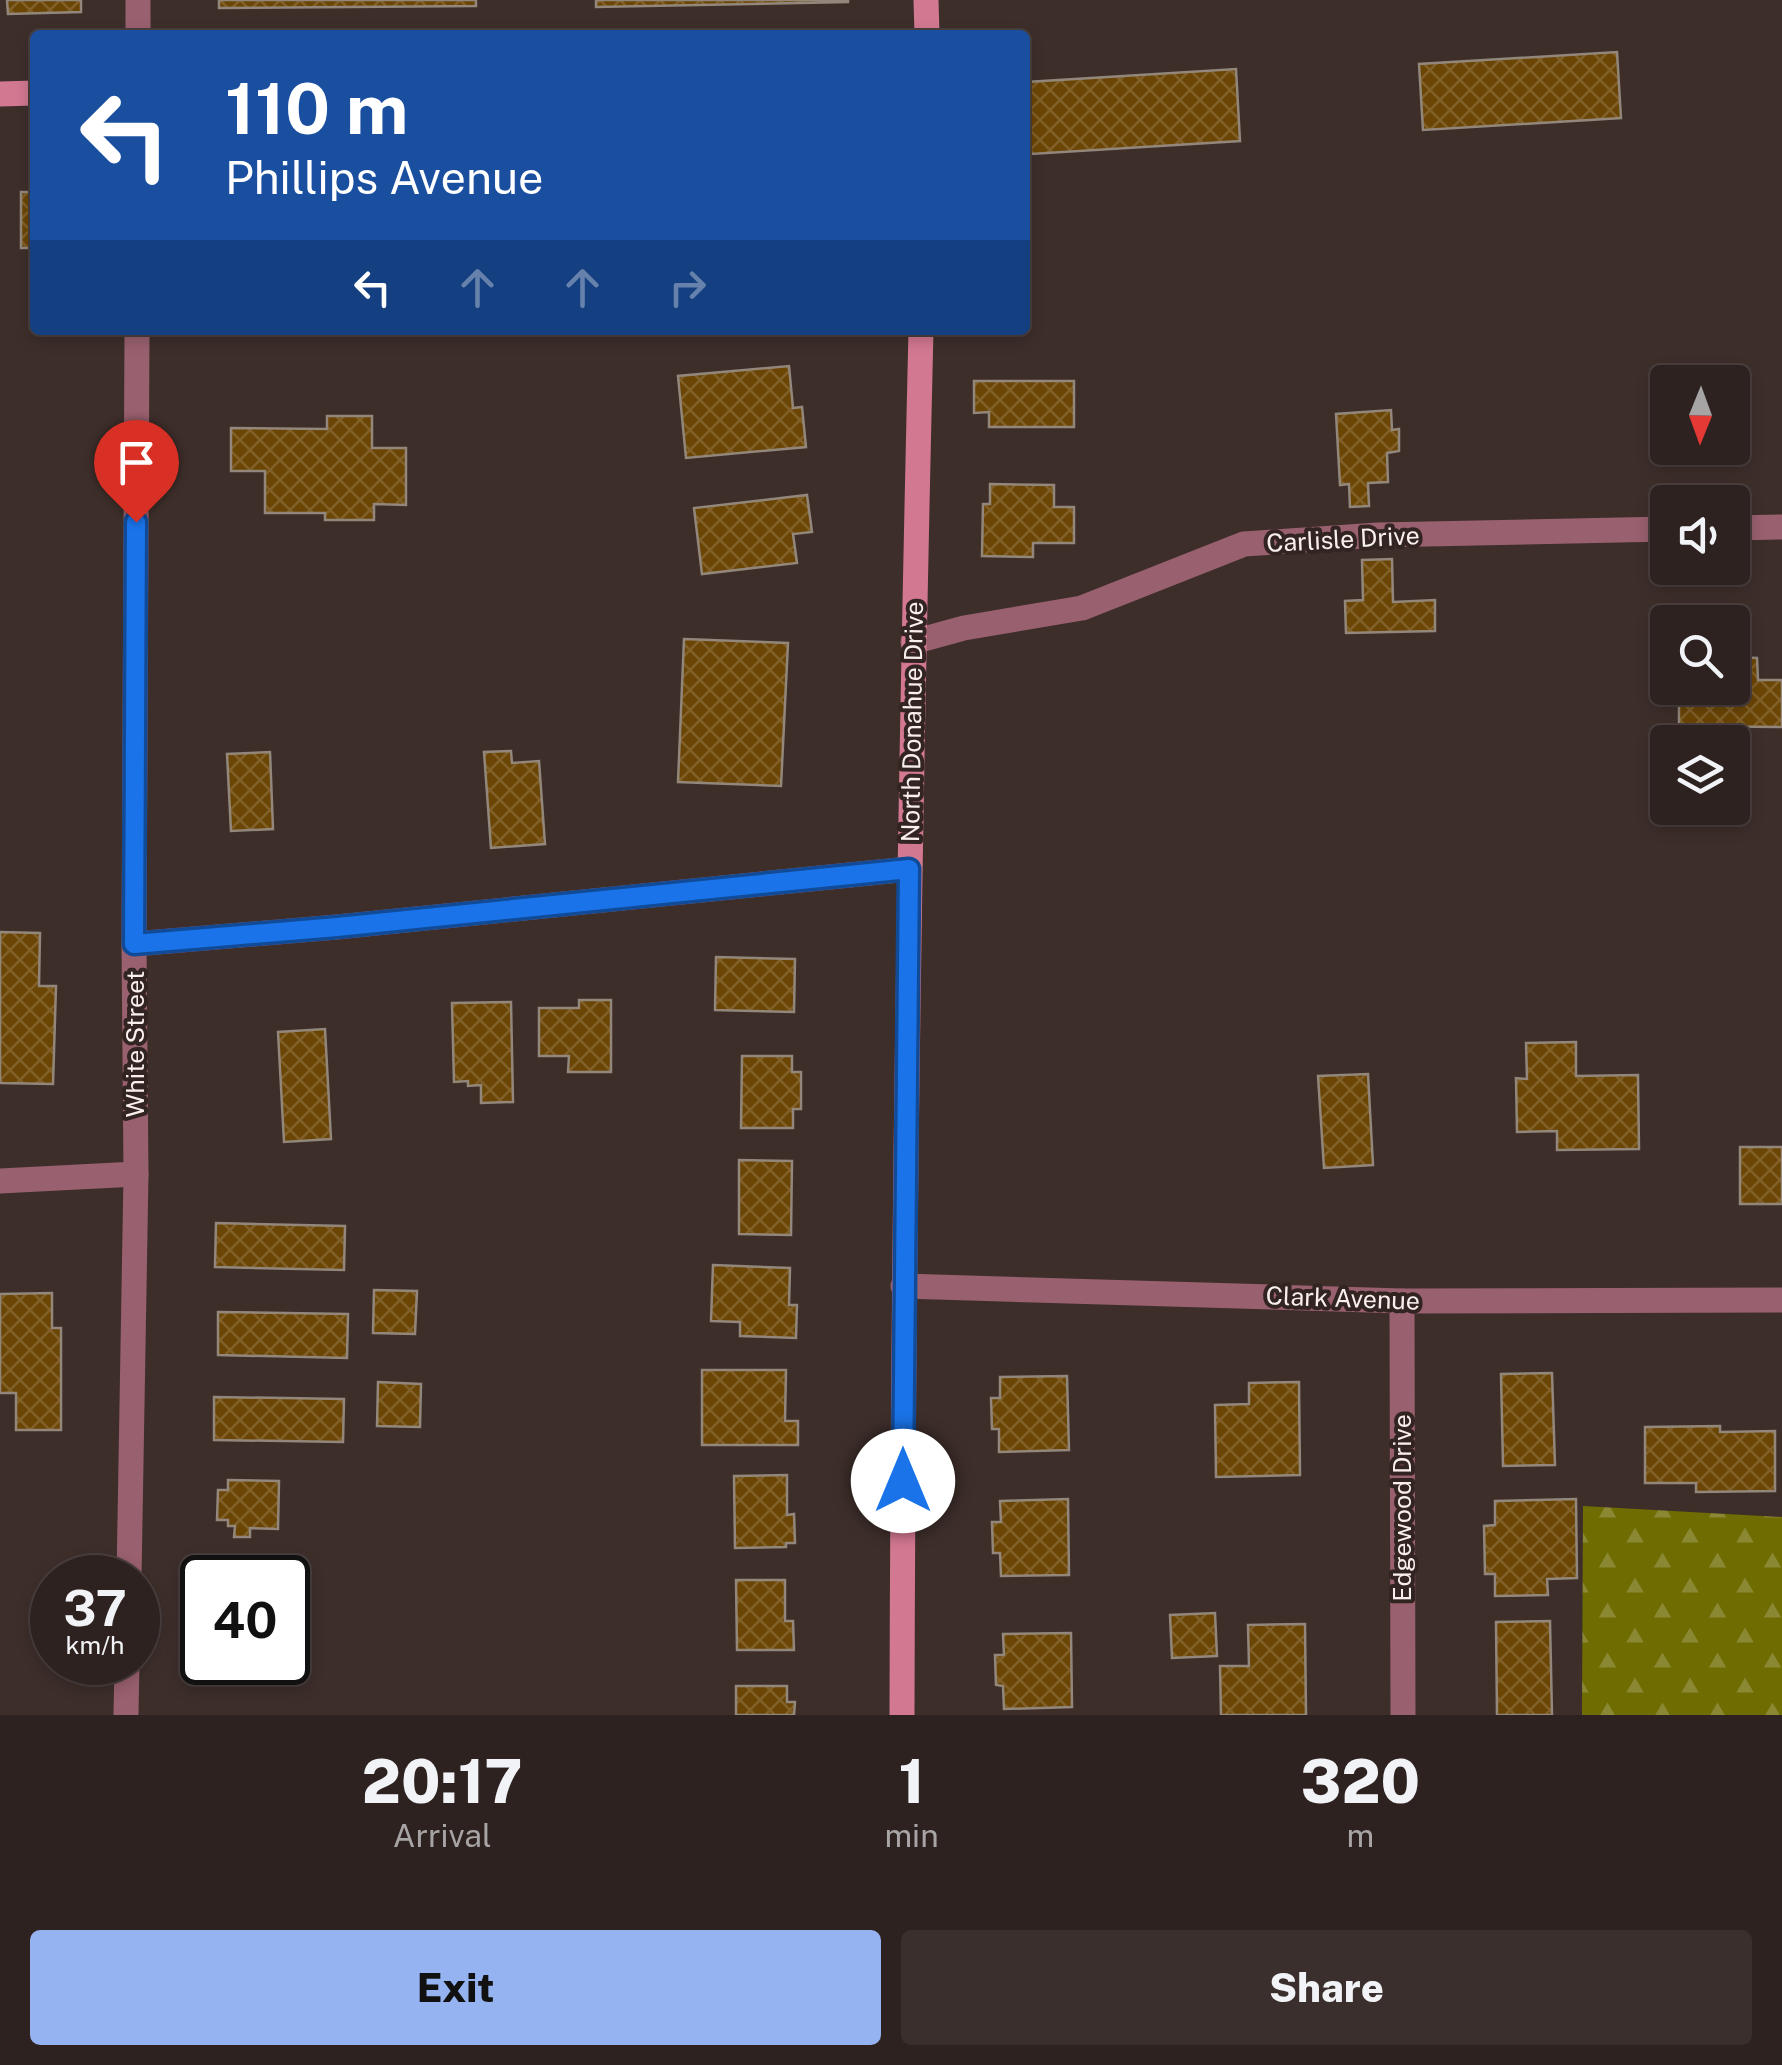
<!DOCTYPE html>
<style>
:root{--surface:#2e2220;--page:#3a2f2d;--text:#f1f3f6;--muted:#a7a4a5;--line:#493f3e;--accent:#95b2f1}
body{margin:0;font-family:"Public Sans",sans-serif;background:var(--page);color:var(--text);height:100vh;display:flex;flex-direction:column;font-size:38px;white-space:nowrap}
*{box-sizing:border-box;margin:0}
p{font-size:32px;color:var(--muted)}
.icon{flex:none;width:55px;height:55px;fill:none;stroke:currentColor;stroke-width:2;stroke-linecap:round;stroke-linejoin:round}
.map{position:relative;height:1715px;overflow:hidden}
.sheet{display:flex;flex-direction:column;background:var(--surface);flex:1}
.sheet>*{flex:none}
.guide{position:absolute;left:30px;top:30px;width:1000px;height:305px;border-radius:10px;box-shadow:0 5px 15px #0003,0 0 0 2px var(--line);background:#1a4fa0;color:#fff;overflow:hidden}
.needle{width:65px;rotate:181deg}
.controls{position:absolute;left:1650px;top:365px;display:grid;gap:20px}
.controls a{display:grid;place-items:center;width:100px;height:100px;border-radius:10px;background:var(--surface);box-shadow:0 5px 15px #0003,0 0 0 2px var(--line);font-size:50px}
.speed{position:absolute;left:30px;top:1555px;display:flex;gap:20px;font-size:50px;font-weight:700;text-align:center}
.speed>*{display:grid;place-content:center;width:130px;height:130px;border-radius:50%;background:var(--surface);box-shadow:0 5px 15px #0003,0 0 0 2px var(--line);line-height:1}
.speed small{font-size:25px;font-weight:400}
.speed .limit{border:5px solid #111;border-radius:15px;background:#fff;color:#111}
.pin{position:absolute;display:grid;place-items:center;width:85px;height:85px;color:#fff;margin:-102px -42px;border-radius:50% 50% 50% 0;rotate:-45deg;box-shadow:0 0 10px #0007}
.pin .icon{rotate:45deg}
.me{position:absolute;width:110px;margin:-55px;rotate:0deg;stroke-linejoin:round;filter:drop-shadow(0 0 8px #0008)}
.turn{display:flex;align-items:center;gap:35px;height:210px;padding:0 30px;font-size:45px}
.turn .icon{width:130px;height:130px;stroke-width:2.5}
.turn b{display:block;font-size:70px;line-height:85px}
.lanes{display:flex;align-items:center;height:95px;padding:0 30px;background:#0003;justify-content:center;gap:50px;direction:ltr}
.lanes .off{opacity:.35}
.eta{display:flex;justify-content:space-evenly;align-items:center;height:170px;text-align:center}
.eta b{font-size:60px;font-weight:800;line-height:70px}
.action{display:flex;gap:20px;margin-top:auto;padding:20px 30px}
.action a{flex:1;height:115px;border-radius:10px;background:var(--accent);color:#111;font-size:40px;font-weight:800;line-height:115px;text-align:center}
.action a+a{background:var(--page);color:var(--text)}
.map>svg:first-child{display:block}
.forest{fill:url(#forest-firs)}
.building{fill:url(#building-cross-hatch);stroke:#92877a;stroke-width:2.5}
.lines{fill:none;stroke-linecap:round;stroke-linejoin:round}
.street{stroke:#99606f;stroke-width:25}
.secondary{stroke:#d27891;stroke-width:25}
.route-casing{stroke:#114b97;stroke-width:25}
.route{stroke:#1a73e8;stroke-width:18}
.labels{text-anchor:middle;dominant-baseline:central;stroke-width:8;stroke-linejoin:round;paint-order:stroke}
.street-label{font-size:25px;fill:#f9efec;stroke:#322420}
</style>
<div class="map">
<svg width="1782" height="1715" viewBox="0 0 1782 1715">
<defs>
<pattern id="forest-firs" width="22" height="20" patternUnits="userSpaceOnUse" patternTransform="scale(2.5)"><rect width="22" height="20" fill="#6f6c02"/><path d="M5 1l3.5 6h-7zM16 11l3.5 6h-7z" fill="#8b8833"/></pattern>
<pattern id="building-cross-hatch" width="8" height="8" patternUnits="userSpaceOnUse" patternTransform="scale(2.5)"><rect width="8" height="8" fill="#6b4504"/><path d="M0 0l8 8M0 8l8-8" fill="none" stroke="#816029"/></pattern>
</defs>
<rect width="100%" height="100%" fill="#3d2e2a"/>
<polygon class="forest" points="1583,1506 1782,1517 1782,1715 1582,1715"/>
<g class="building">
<polygon points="7,0 81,0 81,12 8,14"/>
<polygon points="219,0 476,0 476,6 219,8"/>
<polygon points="596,0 848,0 848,2 596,7"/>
<polygon points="1617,52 1621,118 1423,130 1419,64"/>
<polygon points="1236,69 1240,141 1031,154 1027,82"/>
<rect x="21" y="192" width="14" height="56"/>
<polygon points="789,366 793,408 802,407 806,447 686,458 678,376"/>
<polygon points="974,381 1074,381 1074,427 989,427 989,412 974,413"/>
<polygon points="1391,410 1392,430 1399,429 1399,451 1387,453 1388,482 1368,483 1369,506 1350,507 1349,484 1340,485 1336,414"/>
<polygon points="327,416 372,416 372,448 406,448 406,505 374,504 374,520 325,520 325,513 265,513 265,471 231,471 231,428 327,429"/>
<polygon points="990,484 1054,485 1054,507 1074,507 1074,543 1033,543 1033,557 982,556 983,504 990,504"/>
<polygon points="807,495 812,532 793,534 797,563 702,574 694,508"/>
<polygon points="1392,559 1393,602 1435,600 1435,631 1346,633 1345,601 1363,600 1362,560"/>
<polygon points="684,639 788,643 781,786 678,782"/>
<polygon points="1732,657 1757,658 1758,680 1782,680 1782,727 1679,726 1679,688 1732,688"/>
<polygon points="511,751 512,763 539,761 545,844 491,848 484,752"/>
<polygon points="270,752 273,829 231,831 227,754"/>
<polygon points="0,932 40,933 39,986 56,986 53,1084 0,1083"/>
<polygon points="716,957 795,959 794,1012 715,1010"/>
<polygon points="579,1000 611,1000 611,1072 568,1072 569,1056 539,1056 539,1008 579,1008"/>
<polygon points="511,1002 513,1102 481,1103 481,1085 468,1086 468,1081 454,1082 452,1003"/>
<polygon points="325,1029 331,1139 284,1142 278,1032"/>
<polygon points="1576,1042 1576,1076 1638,1075 1639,1149 1557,1150 1557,1131 1517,1132 1516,1078 1527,1079 1526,1043"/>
<polygon points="742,1056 792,1056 792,1072 801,1072 801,1109 793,1109 793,1128 741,1128"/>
<polygon points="1368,1074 1373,1165 1324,1168 1318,1076"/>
<rect x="1740" y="1147" width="42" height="57"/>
<polygon points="739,1160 792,1161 791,1235 739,1234"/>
<polygon points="216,1223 345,1226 344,1270 215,1267"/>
<polygon points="713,1265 790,1268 789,1305 797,1305 796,1338 740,1336 740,1322 711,1321"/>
<polygon points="374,1290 417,1291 415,1334 373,1333"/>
<polygon points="52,1293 52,1328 61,1328 61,1430 16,1430 16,1393 0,1393 0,1294"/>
<polygon points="218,1312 348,1314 347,1358 218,1355"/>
<polygon points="702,1370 786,1370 785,1421 798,1421 798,1445 702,1445"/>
<polygon points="1552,1373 1555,1465 1503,1466 1501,1374"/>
<polygon points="1067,1376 1069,1450 999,1452 999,1429 992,1429 991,1398 1000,1398 1000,1377"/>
<polygon points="378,1382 421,1384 420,1427 377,1426"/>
<polygon points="1299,1382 1300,1475 1216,1477 1215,1405 1249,1404 1249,1383"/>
<polygon points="214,1397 344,1399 343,1442 214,1440"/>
<polygon points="1720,1426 1720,1432 1775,1431 1775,1491 1696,1492 1696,1483 1645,1483 1645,1427"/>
<polygon points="787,1475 787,1515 794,1514 795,1543 786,1543 786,1547 735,1548 734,1476"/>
<polygon points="228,1480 279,1481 278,1529 250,1528 250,1537 234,1537 235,1526 228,1526 228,1520 217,1520 218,1490 228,1490"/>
<polygon points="1068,1499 1069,1575 1001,1576 1000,1553 993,1553 992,1522 1001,1522 1000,1501"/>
<polygon points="1576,1499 1577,1578 1547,1579 1548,1595 1495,1596 1495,1574 1485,1574 1484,1526 1495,1525 1495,1501"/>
<polygon points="736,1580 785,1580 785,1621 793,1621 794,1650 737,1650"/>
<polygon points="1215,1613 1217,1656 1172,1658 1170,1615"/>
<polygon points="1550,1621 1552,1715 1497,1715 1496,1622"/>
<polygon points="1305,1624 1306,1715 1221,1715 1220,1666 1249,1666 1248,1625"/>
<polygon points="1071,1633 1072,1707 1004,1709 1003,1686 996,1685 995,1655 1004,1655 1003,1634"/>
<polygon points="736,1686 787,1686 787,1702 795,1702 794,1715 736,1715"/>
</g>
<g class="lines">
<g class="street">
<polyline points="138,35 138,0"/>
<polyline points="1732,528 1782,527"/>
<polyline points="913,642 964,628 1082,608 1244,544 1378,535 1668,529"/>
<polyline points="134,944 337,927 909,869"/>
<polyline points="0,1181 136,1174"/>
<polyline points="903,1286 1402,1301 1782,1300"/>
<polyline points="1402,1301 1403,1715"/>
<polyline points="129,1578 136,1174 134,944 137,330"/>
<polyline points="126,1715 127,1662"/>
</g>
<g class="secondary">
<polyline points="926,0 927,35"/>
<polyline points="0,94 35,93"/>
<path d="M902,1715C903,1253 910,792 921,330"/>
</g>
</g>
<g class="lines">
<g class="route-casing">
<polyline id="route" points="136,522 134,944 337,927 909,869 903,1481"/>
</g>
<use href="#route" class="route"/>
</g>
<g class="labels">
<g class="street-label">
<text transform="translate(1343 539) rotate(-3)">Carlisle Drive</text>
<text transform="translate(912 722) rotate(-89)">North Donahue Drive</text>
<text transform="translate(135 1044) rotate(-90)">White Street</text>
<text transform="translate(1343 1298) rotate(2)">Clark Avenue</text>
<text transform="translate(1402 1508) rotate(-90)">Edgewood Drive</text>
</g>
</g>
</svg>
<div class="controls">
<a><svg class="needle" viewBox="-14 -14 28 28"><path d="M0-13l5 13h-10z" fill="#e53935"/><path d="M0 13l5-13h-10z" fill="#a7a4a5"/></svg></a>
<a><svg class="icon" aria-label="sound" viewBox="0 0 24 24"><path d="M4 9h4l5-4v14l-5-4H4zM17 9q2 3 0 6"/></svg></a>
<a><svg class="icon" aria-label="search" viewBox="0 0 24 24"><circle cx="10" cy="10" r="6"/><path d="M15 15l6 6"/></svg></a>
<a><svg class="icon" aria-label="layers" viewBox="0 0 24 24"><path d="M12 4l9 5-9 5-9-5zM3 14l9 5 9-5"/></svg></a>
</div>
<div class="speed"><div>37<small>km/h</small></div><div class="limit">40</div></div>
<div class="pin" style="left:136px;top:522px;background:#d93025"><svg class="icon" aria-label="arrive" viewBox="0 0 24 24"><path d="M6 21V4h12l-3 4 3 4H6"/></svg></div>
<svg class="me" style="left:903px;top:1481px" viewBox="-20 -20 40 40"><circle r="19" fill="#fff"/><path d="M0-13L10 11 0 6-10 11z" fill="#1a73e8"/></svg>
<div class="guide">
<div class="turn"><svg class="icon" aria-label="left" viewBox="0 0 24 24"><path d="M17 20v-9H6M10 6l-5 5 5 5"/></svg><div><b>110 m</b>Phillips Avenue</div></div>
<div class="lanes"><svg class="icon" aria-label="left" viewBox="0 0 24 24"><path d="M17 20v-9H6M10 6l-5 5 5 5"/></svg><svg class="icon off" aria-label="ahead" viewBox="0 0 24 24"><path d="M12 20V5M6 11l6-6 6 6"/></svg><svg class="icon off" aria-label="ahead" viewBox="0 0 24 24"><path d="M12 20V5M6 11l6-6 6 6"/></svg><svg class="icon off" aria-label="right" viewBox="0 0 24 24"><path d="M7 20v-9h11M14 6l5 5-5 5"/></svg></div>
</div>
</div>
<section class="sheet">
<div class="eta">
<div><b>20:17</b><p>Arrival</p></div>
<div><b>1</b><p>min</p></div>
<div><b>320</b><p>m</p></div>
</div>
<div class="action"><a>Exit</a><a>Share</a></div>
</section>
